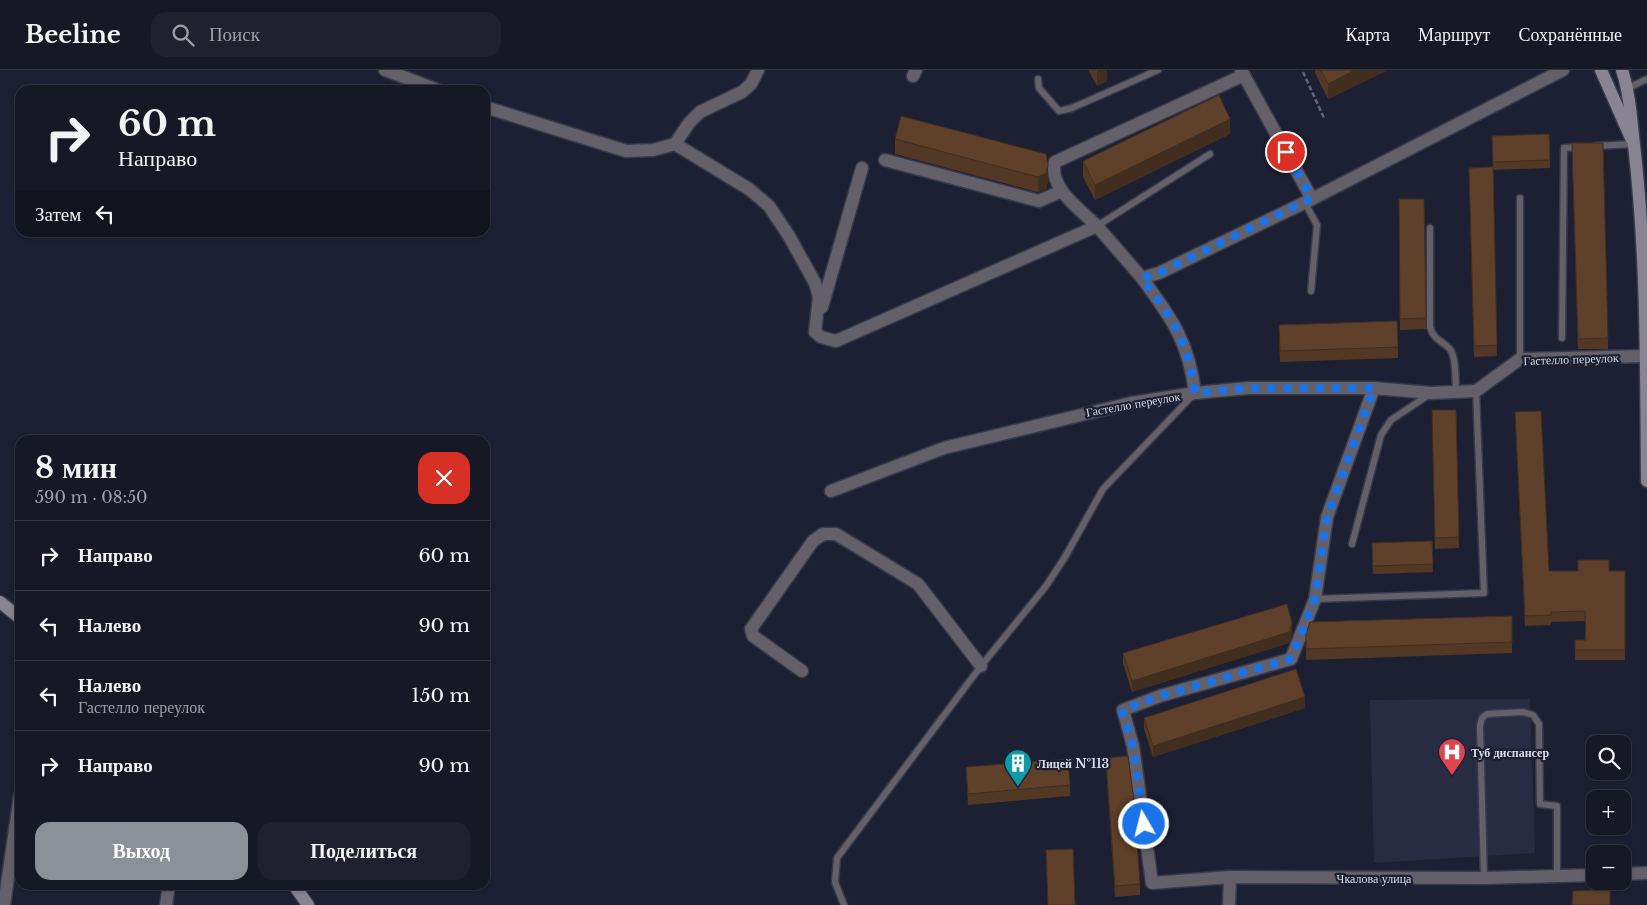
<!DOCTYPE html>
<html lang="ru">
<meta charset="utf-8">
<style>
:root{--surface:#161826;--page:#1f212e;--text:#f1f3f6;--muted:#9ea0a7;--line:#353743;--accent:#8c9099}
body{margin:0;font-family:"Libre Baskerville",serif;background:var(--page);color:var(--text);height:100vh;display:flex;flex-direction:column;font-size:19px;white-space:nowrap}
*{box-sizing:border-box;margin:0}
p{font-size:16px;color:var(--muted)}
.icon{flex:none;width:28px;height:28px;fill:none;stroke:currentColor;stroke-width:2;stroke-linecap:round;stroke-linejoin:round}
.map{position:relative;flex:1;overflow:hidden}
.sheet{position:absolute;left:15px;top:365px;width:475px;height:455px;display:flex;flex-direction:column;background:var(--surface);border-radius:15px;box-shadow:0 1px 4px #0004,0 0 0 1px var(--line)}
.sheet>*{flex:none}
.banner{position:absolute;left:15px;top:15px;width:475px;height:152px;border-radius:15px;box-shadow:0 1px 4px #0004,0 0 0 1px var(--line);background:#161826;color:var(--text);overflow:hidden}
.controls{position:absolute;left:1586px;top:665px;display:grid;gap:10px}
.controls a{display:grid;place-items:center;width:45px;height:45px;border-radius:10px;background:var(--surface);box-shadow:0 1px 4px #0004,0 0 0 1px var(--line);font-size:25px}
.pin{position:absolute;display:grid;place-items:center;width:42px;height:42px;color:#fff;margin:-21px;border:2px solid #fff;border-radius:50%;box-shadow:0 1px 5px #0007}
.me{position:absolute;width:55px;margin:-28px;rotate:352deg;stroke-linejoin:round;filter:drop-shadow(0 0 4px #0008)}
.turn{display:flex;align-items:center;gap:18px;height:105px;padding:0 20px;font-size:22px}
.turn .icon{width:65px;height:65px;stroke-width:2.5}
.turn b{display:block;font-size:35px;line-height:42px}
.then{display:flex;align-items:center;height:48px;padding:0 20px;background:#0003;gap:10px;font-size:19px}
.round{display:grid;place-items:center;flex:none;width:52px;height:52px;border-radius:15px;background:var(--page)}
.summary{display:flex;align-items:center;justify-content:space-between;height:85px;padding:0 20px}
h1{font-size:30px;font-weight:700;line-height:38px}
.cta{display:flex;gap:10px;margin-top:auto;padding:10px 20px}
.cta a{flex:1;height:58px;border-radius:15px;background:var(--accent);color:#fff;font-size:20px;font-weight:700;line-height:58px;text-align:center}
.cta a+a{background:var(--page);color:var(--text)}
ul{padding:0;list-style:none}
li{display:flex;align-items:center;gap:15px;height:70px;padding:0 20px;border-top:1px solid var(--line)}
li div{flex:1}
li b{display:block;font-size:19px}
li em{font-style:normal}
header{display:flex;align-items:center;gap:30px;box-sizing:border-box;height:70px;padding:0 25px;background:var(--surface);border-bottom:1px solid var(--line)}
header strong{font-size:24px}
nav{display:flex;gap:28px;margin-inline-start:auto;font-size:18px}
.search{width:350px;height:45px;background:var(--page);display:flex;align-items:center;gap:12px;box-sizing:border-box;padding:0 18px;border-radius:15px;color:var(--muted);font-size:19px}
.map>svg:first-child{display:block}
.built{fill:#282c43}
.lines{fill:none;stroke-linecap:round;stroke-linejoin:round}
.lane-casing{stroke:#373a4b;stroke-width:9}
.street-casing{stroke:#373a4b;stroke-width:15}
.secondary-casing{stroke:#373a4b;stroke-width:15}
.path{stroke:#626575;stroke-width:2.5;stroke-dasharray:5 2.5;stroke-linecap:butt}
.lane{stroke:#63606a;stroke-width:6}
.street{stroke:#63606a;stroke-width:12}
.secondary{stroke:#888493;stroke-width:12}
.wall{fill:#523825}
.shaded-wall{fill:#422e1e}
.building{fill:#5f412b;stroke:#422e1e}
.route{stroke:#1a73e8;stroke-width:9;stroke-dasharray:0 16.2}
.labels{text-anchor:middle;dominant-baseline:central;stroke-width:4.5;stroke-linejoin:round;paint-order:stroke}
.street-label{font-size:12px;fill:#d9dbe8;stroke:#1d2032}
.poi-label{font-size:12px;font-weight:bold;fill:#d9dbe8;stroke:#1d2032;text-anchor:start}
</style>
<header>
<strong>Beeline</strong>
<div class="search"><svg class="icon" aria-label="search" viewBox="0 0 24 24"><circle cx="10" cy="10" r="6"/><path d="M15 15l6 6"/></svg>Поиск</div>
<nav><a>Карта</a><a>Маршрут</a><a>Сохранённые</a></nav>
</header>
<div class="map">
<svg width="1647" height="835" viewBox="0 0 1647 835">
<rect width="100%" height="100%" fill="#1d2032"/>
<polygon class="built" points="1530,629 1535,783 1374,793 1370,630"/>
<g class="lines">
<g class="lane-casing">
<g id="lane">
<polyline points="1038,9 1039,18 1059,41 1072,38 1158,0"/>
<polyline points="1628,18 1647,9"/>
<polyline points="1595,76 1634,74"/>
<polyline points="1305,133 1317,155 1311,221"/>
<polyline points="1097,156 1210,84"/>
<path d="M1430,158V257C1433,269 1442,271 1449,278C1457,286 1455,311 1456,322"/>
<polyline points="1562,268 1564,78 1580,77"/>
<polyline points="1520,289 1520,128"/>
<polyline points="1352,474 1381,365 1391,350 1430,324"/>
<polyline points="1315,529 1484,523 1476,321"/>
<polyline points="1484,808 1480,656 1482,648 1487,644 1523,642 1533,645 1539,654 1540,734 1557,736 1557,806"/>
<polyline points="844,835 835,812 837,788 981,596 1046,516 1065,487 1103,419 1194,324"/>
</g>
</g>
<g class="street-casing">
<g id="street">
<polyline points="385,0 438,20"/>
<polyline points="913,6 916,0"/>
<polyline points="485,37 626,81 653,80 675,74 749,119 769,136 789,166 815,213 819,227 815,262 821,267 836,271 1097,156 1142,208"/>
<polyline points="675,74 689,53 700,42 742,22 751,14 758,0"/>
<polyline points="885,90 1039,131 1062,121"/>
<polyline points="1312,129 1563,0"/>
<path d="M1097,156C1081,140 1048,118 1055,92L1244,5"/>
<polyline points="822,237 862,98"/>
<polyline points="1374,318 1327,447 1315,529 1291,589 1160,626 1123,640 1133,676 1152,813 1230,807 1484,808 1595,805"/>
<path d="M1195,323C1189,272 1172,249 1142,208L1159,203L1312,129L1241,0"/>
<polyline points="831,421 944,378 1131,333 1195,323 1248,318 1374,318 1431,323 1476,321 1520,289 1646,286"/>
<polyline points="802,601 753,566 751,559 813,471 823,464 836,464 918,514 981,596"/>
<polyline points="1622,804 1647,803"/>
<polyline points="4,835 20,725"/>
<polyline points="166,835 169,815"/>
<polyline points="1229,835 1230,807"/>
</g>
</g>
<g class="secondary-casing">
<g id="secondary">
<polyline points="1601,0 1631,68"/>
<path d="M1622,0C1630,25 1631,49 1634,75C1647,186 1646,299 1647,411"/>
<polyline points="0,532 20,548"/>
<polyline points="294,815 308,835"/>
</g>
</g>
<polyline class="path" points="1303,2 1324,48"/>
<use href="#lane" class="lane"/>
<use href="#street" class="street"/>
<use href="#secondary" class="secondary"/>
</g>
<g class="wall">
<polygon points="1088,0 1107,0 1107,11 1097,16"/>
<polygon points="1315,0 1388,0 1328,29 1315,3"/>
<polygon points="901,46 1048,111 1046,119 1038,122 895,84 895,69"/>
<polygon points="1230,64 1095,130 1083,107 1083,91"/>
<polygon points="1549,64 1550,98 1493,100 1497,286 1474,287 1469,98 1493,97 1492,66"/>
<polygon points="1572,84 1608,268 1608,279 1578,279"/>
<polygon points="1399,129 1424,129 1426,259 1400,260"/>
<polygon points="1279,266 1398,277 1398,288 1280,292"/>
<polygon points="1432,340 1456,340 1459,478 1435,479"/>
<polygon points="1515,342 1549,501 1625,501 1625,590 1575,590 1575,570 1585,570 1585,551 1551,552 1551,555 1525,556"/>
<polygon points="1432,471 1433,502 1373,504 1372,473"/>
<polygon points="1512,546 1512,583 1306,590 1306,563"/>
<polygon points="1292,564 1289,573 1132,622 1123,594 1123,583"/>
<polygon points="1305,638 1153,687 1144,659 1144,648"/>
<polygon points="1106,688 1140,814 1140,825 1115,827 1106,698"/>
<polygon points="966,697 1070,715 1070,726 968,735"/>
</g>
<g class="shaded-wall">
<polygon points="1098,0 1107,0 1107,11 1097,16 1097,1"/>
<polygon points="1355,0 1388,0 1328,29 1328,14"/>
<polygon points="1230,49 1230,64 1095,130 1095,115"/>
<polygon points="1048,95 1048,111 1046,119 1038,122 1038,107"/>
<polygon points="1292,553 1292,564 1289,573 1132,622 1132,611"/>
<polygon points="1305,627 1305,638 1153,687 1153,676"/>
</g>
<g class="building">
<polygon points="1321,0 1355,0 1328,14"/>
<polygon points="1219,25 1230,49 1095,115 1083,91"/>
<polygon points="901,46 1046,84 1048,95 1046,103 1038,107 895,69"/>
<polygon points="1549,64 1550,90 1493,92 1492,66"/>
<polygon points="1572,73 1603,73 1608,268 1578,269"/>
<polygon points="1493,97 1497,275 1474,276 1469,98"/>
<polygon points="1399,129 1424,129 1426,248 1400,249"/>
<polygon points="1397,251 1398,277 1280,281 1279,255"/>
<polygon points="1432,340 1456,340 1459,467 1435,468"/>
<polygon points="1541,341 1549,501 1578,501 1578,490 1609,490 1609,501 1625,501 1625,580 1575,580 1575,570 1586,570 1585,541 1551,542 1551,545 1525,546 1515,342"/>
<polygon points="1432,471 1433,494 1373,496 1372,473"/>
<polygon points="1287,534 1292,553 1289,562 1132,611 1123,583"/>
<polygon points="1512,546 1512,572 1306,579 1306,563 1310,552"/>
<polygon points="1296,599 1305,627 1153,676 1144,648"/>
<polygon points="1128,686 1134,732 1140,814 1115,816 1106,688"/>
<polygon points="1068,689 1070,715 968,724 966,697"/>
<polygon points="1073,779 1075,835 1048,835 1046,780"/>
<polygon points="1610,820 1610,835 1572,835 1573,821"/>
</g>
<g class="lines">
<path class="route" d="M1144,754L1133,676L1122,640L1160,626L1291,589L1315,529L1327,447L1374,318H1248L1195,323C1189,272 1172,248 1142,208L1159,203L1312,128L1286,82"/>
</g>
<defs>
<g id="hospital-pin" transform="scale(1.4375)"><path d="M0 17L-7.5 6A9.5 9.5 0 1 1 7.5 6Z" fill="#e0444e" stroke="#1d2032"/><path d="M-5-5h3v3.5h4V-5h3V5h-3V1.5h-4V5h-3Z" fill="#fff"/></g>
<g id="building-pin" transform="scale(1.4375)"><path d="M0 17L-7.5 6A9.5 9.5 0 1 1 7.5 6Z" fill="#0f9aa8" stroke="#1d2032"/><path d="M-4-6H4V6H1V3H-1V6H-4ZM-2.5-4.3h1.7v1.8h-1.7ZM.8-4.3h1.7v1.8H.8ZM-2.5-1h1.7V.8h-1.7ZM.8-1h1.7V.8H.8Z" fill="#fff"/></g>
</defs>
<g fill-rule="evenodd">
<use href="#hospital-pin" x="1452" y="682"/>
<use href="#building-pin" x="1018" y="693"/>
</g>
<g class="labels">
<g class="street-label">
<text transform="translate(1571 289) rotate(-2)">Гастелло переулок</text>
<text transform="translate(1133 334) rotate(-10)">Гастелло переулок</text>
<text x="1374" y="808">Чкалова улица</text>
</g>
<g class="poi-label">
<text x="1471" y="682">Туб диспансер</text>
<text x="1037" y="693">Лицей №113</text>
</g>
</g>
</svg>
<div class="controls">
<a><svg class="icon" aria-label="search" viewBox="0 0 24 24"><circle cx="10" cy="10" r="6"/><path d="M15 15l6 6"/></svg></a>
<a>+</a>
<a>−</a>
</div>
<div class="pin" style="left:1286px;top:82px;background:#d93025"><svg class="icon" aria-label="arrive" viewBox="0 0 24 24"><path d="M6 21V4h12l-3 4 3 4H6"/></svg></div>
<svg class="me" style="left:1144px;top:754px" viewBox="-20 -20 40 40"><circle r="17" fill="#1a73e8" stroke="#fff" stroke-width="3"/><path d="M0-11L8 9 0 5-8 9z" fill="#fff"/></svg>
<div class="banner">
<div class="turn"><svg class="icon" aria-label="right" viewBox="0 0 24 24"><path d="M7 20v-9h11M14 6l5 5-5 5"/></svg><div><b>60 m</b>Направо</div></div>
<div class="then">Затем<svg class="icon" aria-label="left" viewBox="0 0 24 24"><path d="M17 20v-9H6M10 6l-5 5 5 5"/></svg></div>
</div>
<section class="sheet">
<div class="summary"><div><h1>8 мин</h1><p>590 m · 08:50</p></div><a class="round" style="background:#d93025;color:#fff"><svg class="icon" aria-label="close" viewBox="0 0 24 24"><path d="M6 6l12 12M18 6L6 18"/></svg></a></div>
<ul>
<li><svg class="icon" aria-label="right" viewBox="0 0 24 24"><path d="M7 20v-9h11M14 6l5 5-5 5"/></svg><div><b>Направо</b></div><em>60 m</em></li>
<li><svg class="icon" aria-label="left" viewBox="0 0 24 24"><path d="M17 20v-9H6M10 6l-5 5 5 5"/></svg><div><b>Налево</b></div><em>90 m</em></li>
<li><svg class="icon" aria-label="left" viewBox="0 0 24 24"><path d="M17 20v-9H6M10 6l-5 5 5 5"/></svg><div><b>Налево</b><p>Гастелло переулок</p></div><em>150 m</em></li>
<li><svg class="icon" aria-label="right" viewBox="0 0 24 24"><path d="M7 20v-9h11M14 6l5 5-5 5"/></svg><div><b>Направо</b></div><em>90 m</em></li>
</ul>
<div class="cta"><a>Выход</a><a>Поделиться</a></div>
</section>
</div>
